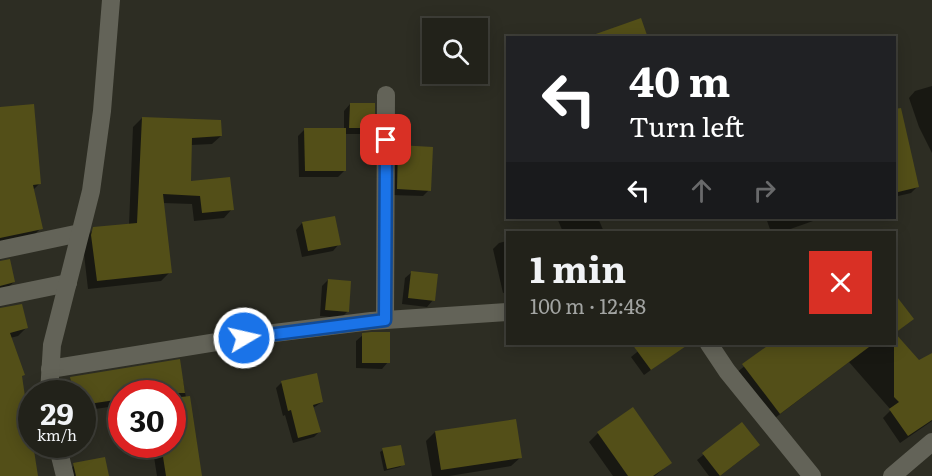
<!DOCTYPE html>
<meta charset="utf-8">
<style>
:root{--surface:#22221a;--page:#2a2a23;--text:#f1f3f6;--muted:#a2a4a2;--line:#3f3f39}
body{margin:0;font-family:Literata,serif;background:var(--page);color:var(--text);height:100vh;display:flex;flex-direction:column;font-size:22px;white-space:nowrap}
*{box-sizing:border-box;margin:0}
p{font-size:20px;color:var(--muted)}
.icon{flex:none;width:33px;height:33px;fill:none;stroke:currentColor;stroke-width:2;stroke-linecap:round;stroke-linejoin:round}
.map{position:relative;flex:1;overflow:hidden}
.side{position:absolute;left:506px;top:231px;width:390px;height:114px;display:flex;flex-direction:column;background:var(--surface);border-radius:0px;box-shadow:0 3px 15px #0003,0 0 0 2px var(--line)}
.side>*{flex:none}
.top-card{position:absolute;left:506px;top:36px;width:390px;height:183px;border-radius:0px;box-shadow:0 3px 15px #0003,0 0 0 2px var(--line);background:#202124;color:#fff;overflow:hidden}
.fabs{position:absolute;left:422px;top:18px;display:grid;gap:12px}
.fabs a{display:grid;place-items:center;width:66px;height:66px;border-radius:0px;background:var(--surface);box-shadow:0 3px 15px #0003,0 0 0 2px var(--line);font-size:30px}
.speed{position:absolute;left:18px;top:380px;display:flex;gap:12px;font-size:30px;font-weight:700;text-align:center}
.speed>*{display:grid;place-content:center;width:78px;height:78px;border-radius:50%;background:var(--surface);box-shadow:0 3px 15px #0003,0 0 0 2px var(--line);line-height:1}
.speed small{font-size:15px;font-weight:400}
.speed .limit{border:9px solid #d22;background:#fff;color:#111}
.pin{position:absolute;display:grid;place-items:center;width:51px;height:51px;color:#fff;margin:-26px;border-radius:12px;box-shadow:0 3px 9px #0006}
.me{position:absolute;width:66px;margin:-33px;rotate:81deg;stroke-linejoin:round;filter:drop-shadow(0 0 4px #0008)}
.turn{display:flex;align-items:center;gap:21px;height:126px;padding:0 24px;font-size:27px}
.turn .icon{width:78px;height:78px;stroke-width:2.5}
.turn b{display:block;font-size:42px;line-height:51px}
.lanes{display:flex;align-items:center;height:57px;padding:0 24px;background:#0003;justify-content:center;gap:30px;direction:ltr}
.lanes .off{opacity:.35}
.round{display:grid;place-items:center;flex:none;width:63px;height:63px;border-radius:0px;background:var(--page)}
.overview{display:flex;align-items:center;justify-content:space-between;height:102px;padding:0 24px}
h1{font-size:36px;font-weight:700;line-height:45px}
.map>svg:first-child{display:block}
.shadow{fill:#0007}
.building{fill:#534f18}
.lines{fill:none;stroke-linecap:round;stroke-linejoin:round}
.minor{stroke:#636358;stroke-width:18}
.route-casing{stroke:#114b97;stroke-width:15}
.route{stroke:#1a73e8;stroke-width:10}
</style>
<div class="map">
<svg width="932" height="476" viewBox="0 0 932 476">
<rect width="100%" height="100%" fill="#2d2d23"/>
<g class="shadow">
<polygon points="932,86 932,153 919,127 909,98 915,91"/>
<polygon points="350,104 373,128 367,134 344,134 345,170 338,177 299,177 298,136 305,129 344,129 344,111"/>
<polygon points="0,109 39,184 32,191 41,228 33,236 0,244"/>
<polygon points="142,118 221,136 212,144 191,145 189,183 232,209 224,218 194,221 192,204 163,203 170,272 161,281 88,289 83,245 85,238 94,229 129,225 133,127"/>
<polygon points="894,144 918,186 911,193 894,197"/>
<polygon points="399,147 429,190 423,196 391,195 392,153"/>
<polygon points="523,218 534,218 525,221"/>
<polygon points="557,218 598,218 604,232 563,232"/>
<polygon points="766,218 817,218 813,221 782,232 771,232"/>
<polygon points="302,223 339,244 333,251 302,257 296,230"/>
<polygon points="507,241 507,292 503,293 493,249 499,243"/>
<polygon points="0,262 14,282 5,290 0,292"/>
<polygon points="412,272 433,300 427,307 402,304 405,278"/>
<polygon points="328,280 348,311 341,318 320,316 322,286"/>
<polygon points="0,309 27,327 18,336 10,338 21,377 37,476 0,476"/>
<polygon points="894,334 919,362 932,355 932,421 900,443 883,418 891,410 849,362 771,421 736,373 772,344 894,344"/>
<polygon points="363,335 388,362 382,369 356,368 356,341"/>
<polygon points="647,344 684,344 685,345 644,375 631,357"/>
<polygon points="179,361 201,476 157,476 152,444 172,444 172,393 122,393 122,405 82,411 82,393 64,393 62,387 71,379"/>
<polygon points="281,383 322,402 313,408 320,431 314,437 293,443 285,415 283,416 276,388"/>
<polygon points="742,424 752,451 720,476 709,476 697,460"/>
<polygon points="435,432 521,457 511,466 449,476 432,476 426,441"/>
<polygon points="598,433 670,463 655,476 613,476 589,442"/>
<polygon points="383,450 403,464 400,467 384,471 380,452"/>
<polygon points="75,465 107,476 67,476 66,473"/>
</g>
<g class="building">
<polygon points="641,18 648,38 594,38 593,35"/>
<polygon points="350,103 375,103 375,128 349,128"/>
<polygon points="34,104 41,184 33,185 43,229 0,238 0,107"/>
<polygon points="901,108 919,187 894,193 894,109"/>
<polygon points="142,117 221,120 222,136 192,138 191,181 230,177 234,210 202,213 200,196 163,194 172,273 97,281 91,235 93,227 137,223"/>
<polygon points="304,128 346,128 346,171 305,171"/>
<polygon points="398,145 433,147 431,191 397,189"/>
<polygon points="335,216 341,245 308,251 302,222"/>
<polygon points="10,259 15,282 0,286 0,261"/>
<polygon points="411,271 438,274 435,301 408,298"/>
<polygon points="328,279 351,281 349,312 325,310"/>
<polygon points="894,293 914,319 895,333 919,360 932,353 932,420 908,436 889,409 899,402 894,397"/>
<polygon points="22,304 28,328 10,333 25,375 22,376 32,444 33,444 38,476 0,476 0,308"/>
<polygon points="371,332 390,332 390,363 362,363 362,333"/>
<polygon points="632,344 689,344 651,370"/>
<polygon points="770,344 873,344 780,414 742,364"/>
<polygon points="180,359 185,393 122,393 122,399 82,405 82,393 73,393 70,377"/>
<polygon points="317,373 323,402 313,405 321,432 298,438 291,410 288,411 281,381"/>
<polygon points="190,396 202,476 166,476 161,444 172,444 172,398"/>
<polygon points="633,407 672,463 653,476 628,476 597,432"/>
<polygon points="516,419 522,458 441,470 435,431"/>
<polygon points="742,422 760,445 720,476 702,453"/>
<polygon points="401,445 405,465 387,469 382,448"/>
<polygon points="105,457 109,476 76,476 73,463"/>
</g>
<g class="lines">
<g class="minor">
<polyline points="0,250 80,233"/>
<polyline points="0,297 68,283"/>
<polyline points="385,320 386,95"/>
<polyline points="709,344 727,371 812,476"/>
<polyline points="50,369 266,334 371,321 507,312"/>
<polyline points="49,393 52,345 91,191 102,111 111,0"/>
<polyline points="57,444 65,476"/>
<polyline points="892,476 932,442"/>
</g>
</g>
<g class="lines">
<g class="route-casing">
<polyline id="route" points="244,338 385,320 386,140"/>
</g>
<use href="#route" class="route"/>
</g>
</svg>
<div class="fabs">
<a><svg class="icon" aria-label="search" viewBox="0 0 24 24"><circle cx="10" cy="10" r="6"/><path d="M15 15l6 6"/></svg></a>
</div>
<div class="speed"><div>29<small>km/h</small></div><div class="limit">30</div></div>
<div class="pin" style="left:386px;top:140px;background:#d93025"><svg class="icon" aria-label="arrive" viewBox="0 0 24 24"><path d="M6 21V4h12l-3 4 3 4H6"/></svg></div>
<svg class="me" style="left:244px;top:338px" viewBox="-20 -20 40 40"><circle r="17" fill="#1a73e8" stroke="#fff" stroke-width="3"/><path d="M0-11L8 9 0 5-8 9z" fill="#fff"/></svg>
<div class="top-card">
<div class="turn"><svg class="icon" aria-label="left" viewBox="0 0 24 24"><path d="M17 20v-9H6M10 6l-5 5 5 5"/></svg><div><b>40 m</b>Turn left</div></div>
<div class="lanes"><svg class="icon" aria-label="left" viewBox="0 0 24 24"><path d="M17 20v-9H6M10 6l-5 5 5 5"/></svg><svg class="icon off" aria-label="ahead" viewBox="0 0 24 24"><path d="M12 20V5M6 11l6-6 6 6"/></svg><svg class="icon off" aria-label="right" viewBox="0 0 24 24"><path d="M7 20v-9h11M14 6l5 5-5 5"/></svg></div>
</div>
<section class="side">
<div class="overview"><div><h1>1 min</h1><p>100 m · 12:48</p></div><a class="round" style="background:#d93025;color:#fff"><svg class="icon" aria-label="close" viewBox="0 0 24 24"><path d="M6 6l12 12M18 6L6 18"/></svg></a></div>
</section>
</div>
